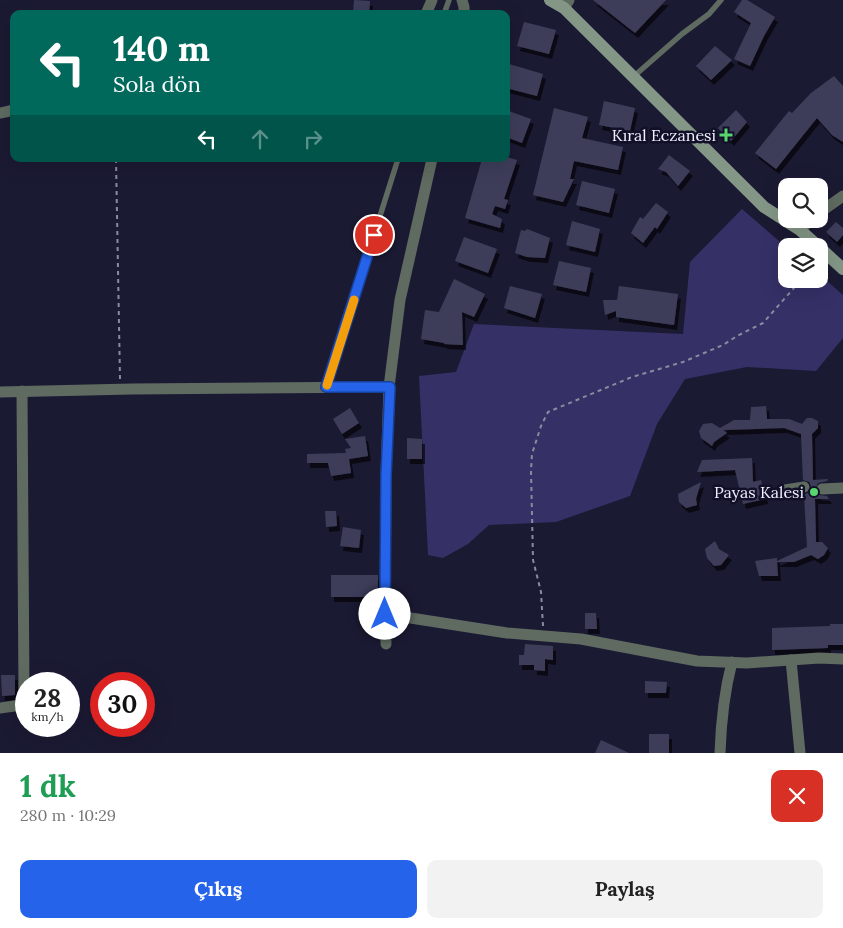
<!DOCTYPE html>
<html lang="tr">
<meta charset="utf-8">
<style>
:root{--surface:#fff;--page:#f2f2f2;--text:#222;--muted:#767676;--accent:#2563eb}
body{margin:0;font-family:Lora,serif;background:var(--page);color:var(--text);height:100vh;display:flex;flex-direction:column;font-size:19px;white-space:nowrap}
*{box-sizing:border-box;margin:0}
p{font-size:16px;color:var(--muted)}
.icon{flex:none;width:28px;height:28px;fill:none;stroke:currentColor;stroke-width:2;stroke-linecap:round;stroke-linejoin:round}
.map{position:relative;height:753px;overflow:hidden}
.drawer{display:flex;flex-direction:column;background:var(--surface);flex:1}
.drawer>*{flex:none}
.top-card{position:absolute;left:10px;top:10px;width:500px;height:152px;border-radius:10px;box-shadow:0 5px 20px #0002;background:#00695c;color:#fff;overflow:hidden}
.controls{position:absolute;left:778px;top:178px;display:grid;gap:10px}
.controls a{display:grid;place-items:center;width:50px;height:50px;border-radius:10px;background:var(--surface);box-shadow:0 5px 20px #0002;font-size:25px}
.speed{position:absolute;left:15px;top:672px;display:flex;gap:10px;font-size:25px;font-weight:700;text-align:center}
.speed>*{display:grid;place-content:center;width:65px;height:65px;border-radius:50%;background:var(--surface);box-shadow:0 5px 20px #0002;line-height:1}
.speed small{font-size:12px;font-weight:400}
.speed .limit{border:8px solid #d22;background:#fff;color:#111}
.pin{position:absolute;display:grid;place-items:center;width:42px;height:42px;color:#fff;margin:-21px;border:2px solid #fff;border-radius:50%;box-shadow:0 1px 5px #0007}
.me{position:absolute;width:55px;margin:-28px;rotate:0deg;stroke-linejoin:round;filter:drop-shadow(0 0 4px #0008)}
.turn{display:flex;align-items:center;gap:18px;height:105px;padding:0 20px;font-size:22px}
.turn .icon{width:65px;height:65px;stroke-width:2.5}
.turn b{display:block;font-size:35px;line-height:42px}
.lanes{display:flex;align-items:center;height:48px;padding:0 20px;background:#0003;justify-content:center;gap:25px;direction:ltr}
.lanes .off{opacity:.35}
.round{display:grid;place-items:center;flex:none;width:52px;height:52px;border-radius:10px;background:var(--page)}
.overview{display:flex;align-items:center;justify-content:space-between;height:85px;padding:0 20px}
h1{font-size:30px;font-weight:700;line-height:38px;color:#1e9e55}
.action{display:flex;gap:10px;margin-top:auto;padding:10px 20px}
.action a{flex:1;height:58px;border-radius:10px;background:var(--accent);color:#fff;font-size:20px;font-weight:700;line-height:58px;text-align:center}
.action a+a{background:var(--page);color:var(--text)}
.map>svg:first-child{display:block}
.green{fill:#353066}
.building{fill:#3e3e5a;filter:url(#shadow)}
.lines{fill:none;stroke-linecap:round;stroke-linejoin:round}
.path{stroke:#8b8b9e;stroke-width:2;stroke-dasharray:4 4;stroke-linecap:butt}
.lane{stroke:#5f6b60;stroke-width:5.5}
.street{stroke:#5f6b60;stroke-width:11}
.secondary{stroke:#849786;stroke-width:12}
.route-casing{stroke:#184099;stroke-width:12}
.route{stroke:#2563eb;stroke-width:9}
.slow{stroke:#f59e0b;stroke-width:9}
.poi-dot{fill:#58d570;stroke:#121029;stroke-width:2}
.labels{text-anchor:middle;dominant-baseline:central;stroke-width:5;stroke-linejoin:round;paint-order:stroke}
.poi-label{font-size:16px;fill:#eff0fe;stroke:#121029;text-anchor:end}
</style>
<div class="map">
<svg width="843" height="753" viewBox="0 0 843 753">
<defs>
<filter id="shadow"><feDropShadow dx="3" dy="5" stdDeviation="0" flood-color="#0009"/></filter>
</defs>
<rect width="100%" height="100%" fill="#1b1a33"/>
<polygon class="green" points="742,209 786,247 786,279 819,279 819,274 843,295 843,338 816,371 747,367 685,379 657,424 630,496 556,522 489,525 468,544 443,558 428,555 419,376 456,372 474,324 683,334 690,262"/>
<g class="building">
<polygon points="354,0 370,1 369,14 353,14"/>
<polygon points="593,0 666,0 635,33"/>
<polygon points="742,0 747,0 775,17 764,36 750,66 734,59 751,23 734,12"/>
<polygon points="524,22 556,30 549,54 517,46"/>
<polygon points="715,46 732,60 711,80 696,66"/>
<polygon points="509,64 543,74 537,96 506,88 506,76"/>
<polygon points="834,76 843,86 843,142 832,135 817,118 776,169 755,153 789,111 792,113 811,93"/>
<polygon points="604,101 635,108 630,131 599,125"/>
<polygon points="554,108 588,117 582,138 623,147 618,170 574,161 570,179 574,179 563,202 533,195"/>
<polygon points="506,110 531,119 522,143 506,137"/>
<polygon points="736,110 747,122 731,141 718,128"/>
<polygon points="669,155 690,171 678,186 666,172 658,169"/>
<polygon points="506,157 517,160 504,199 508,200 505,209 495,206 492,214 502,219 500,228 465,218 482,159 506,159"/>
<polygon points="582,181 615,189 609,213 576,205"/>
<polygon points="656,203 668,212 657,229 655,227 643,243 631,233 640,217 643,219"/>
<polygon points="572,221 600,229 595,252 566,245"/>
<polygon points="836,222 843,228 843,235 837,242 826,232"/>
<polygon points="527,229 550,238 545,258 527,257 515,253 521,230 525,231"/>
<polygon points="464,237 497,249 488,273 455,261"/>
<polygon points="559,261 591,268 586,292 553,285"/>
<polygon points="454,279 485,294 474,317 462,312 463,345 444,344 444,343 421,339 425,310 439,312"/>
<polygon points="510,286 542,294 535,318 504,308"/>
<polygon points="619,286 678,294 674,325 616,317 616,311 605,315 603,300 617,300"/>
<polygon points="766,406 767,419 789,419 802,424 807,418 812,418 818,421 818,428 812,434 813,480 828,479 827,481 818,483 815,490 818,495 827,496 829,499 815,499 816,542 822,542 828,548 824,555 818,559 811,555 794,562 777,562 778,576 759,576 755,561 777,558 777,561 807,547 804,495 809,492 811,486 809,482 803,480 801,434 784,428 723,430 727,433 714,442 712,446 701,438 699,431 703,424 712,423 720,428 734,420 750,420 751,407"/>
<polygon points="350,408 359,423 342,434 333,419"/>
<polygon points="365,436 368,456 349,459 351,473 331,476 328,463 307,463 307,454 346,453 345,449 351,448 345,439"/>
<polygon points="407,438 422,439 422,459 407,459"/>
<polygon points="752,458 753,482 761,480 765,499 743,504 735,470 697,472 702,460"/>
<polygon points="701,482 696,499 697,505 686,508 679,502 678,494"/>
<polygon points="325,511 336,511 337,526 326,527"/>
<polygon points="343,527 361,530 359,548 340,546"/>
<polygon points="715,541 719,549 729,555 721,565 714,566 707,558 705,549"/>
<polygon points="331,575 378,575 378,597 375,597 376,621 366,621 365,597 331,597"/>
<polygon points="585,613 596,613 597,629 585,629"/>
<polygon points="830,624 843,624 843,645 828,645 828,648 772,650 772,628 830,626"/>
<polygon points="525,644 553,646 553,660 545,659 545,671 534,670 534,665 519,665 519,655 524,655"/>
<polygon points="1,675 15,675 15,695 2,696"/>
<polygon points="645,681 667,682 666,693 645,693"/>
<rect x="649" y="734" width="20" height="19"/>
<polygon points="601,740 629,753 595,753"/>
</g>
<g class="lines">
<g class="path">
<polyline points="116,159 120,379"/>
<polyline points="543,626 541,592 533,560 531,470 532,454 541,426 548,412 632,377 683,362 723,345 737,336 763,323 802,279"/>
</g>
<g class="lane">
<polyline points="444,14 449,0"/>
<polyline points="633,77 682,34 709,14 721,0"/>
<polyline points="326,387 398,159"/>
</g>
<g class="street">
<polyline points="462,0 464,7 464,14"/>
<polyline points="564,8 569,0"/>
<polyline points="426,14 432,0"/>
<polyline points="0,113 14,110"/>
<polyline points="819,213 843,196"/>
<polyline points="800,230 812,219"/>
<polyline points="389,387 386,476 385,614 507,633 581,639 697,661 747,663 819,658 843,659"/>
<polyline points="0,392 132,389 389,387 400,300 432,159"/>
<polyline points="822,489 843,488"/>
<polyline points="785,490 804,487"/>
<polyline points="385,614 386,644"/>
<polyline points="791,660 800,753"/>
<polyline points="0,708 21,705 24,693 22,391"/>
<path d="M720,753C721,722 724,693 732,662"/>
</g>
<g class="secondary">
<polyline points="550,0 564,8 764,207 800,230 818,246"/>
<polyline points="819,247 843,269"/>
</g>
</g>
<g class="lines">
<g class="route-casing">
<polyline id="route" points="374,235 326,387 390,387 386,476 385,614"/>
</g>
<use href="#route" class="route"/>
<polyline class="slow" points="327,385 354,300"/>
</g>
<g class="poi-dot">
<path d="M723.5 127.5h5v5h5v5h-5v5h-5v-5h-5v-5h5z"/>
<circle cx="814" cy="492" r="5"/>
</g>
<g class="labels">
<g class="poi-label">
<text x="716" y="135">Kıral Eczanesi</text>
<text x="804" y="492">Payas Kalesi</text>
</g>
</g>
</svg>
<div class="controls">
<a><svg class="icon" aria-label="search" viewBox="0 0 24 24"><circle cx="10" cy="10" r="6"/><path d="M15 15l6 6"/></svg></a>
<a><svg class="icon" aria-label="layers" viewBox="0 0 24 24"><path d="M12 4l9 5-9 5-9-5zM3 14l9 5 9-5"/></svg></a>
</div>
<div class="speed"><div>28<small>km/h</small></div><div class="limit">30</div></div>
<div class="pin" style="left:374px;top:235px;background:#d93025"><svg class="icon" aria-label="arrive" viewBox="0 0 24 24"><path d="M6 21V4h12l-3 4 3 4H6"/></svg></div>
<svg class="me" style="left:385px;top:614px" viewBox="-20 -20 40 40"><circle r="19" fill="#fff"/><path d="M0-13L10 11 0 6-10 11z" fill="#2563eb"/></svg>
<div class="top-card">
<div class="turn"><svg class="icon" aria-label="left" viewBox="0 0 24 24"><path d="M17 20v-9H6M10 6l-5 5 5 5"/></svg><div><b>140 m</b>Sola dön</div></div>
<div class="lanes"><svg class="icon" aria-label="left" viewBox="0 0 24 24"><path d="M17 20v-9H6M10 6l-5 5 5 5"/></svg><svg class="icon off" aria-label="ahead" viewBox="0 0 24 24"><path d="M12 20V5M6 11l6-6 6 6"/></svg><svg class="icon off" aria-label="right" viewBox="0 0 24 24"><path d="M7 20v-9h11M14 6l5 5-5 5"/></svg></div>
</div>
</div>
<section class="drawer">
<div class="overview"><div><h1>1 dk</h1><p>280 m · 10:29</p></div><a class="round" style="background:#d93025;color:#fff"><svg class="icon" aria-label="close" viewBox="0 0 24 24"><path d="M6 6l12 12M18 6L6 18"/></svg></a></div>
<div class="action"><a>Çıkış</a><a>Paylaş</a></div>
</section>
